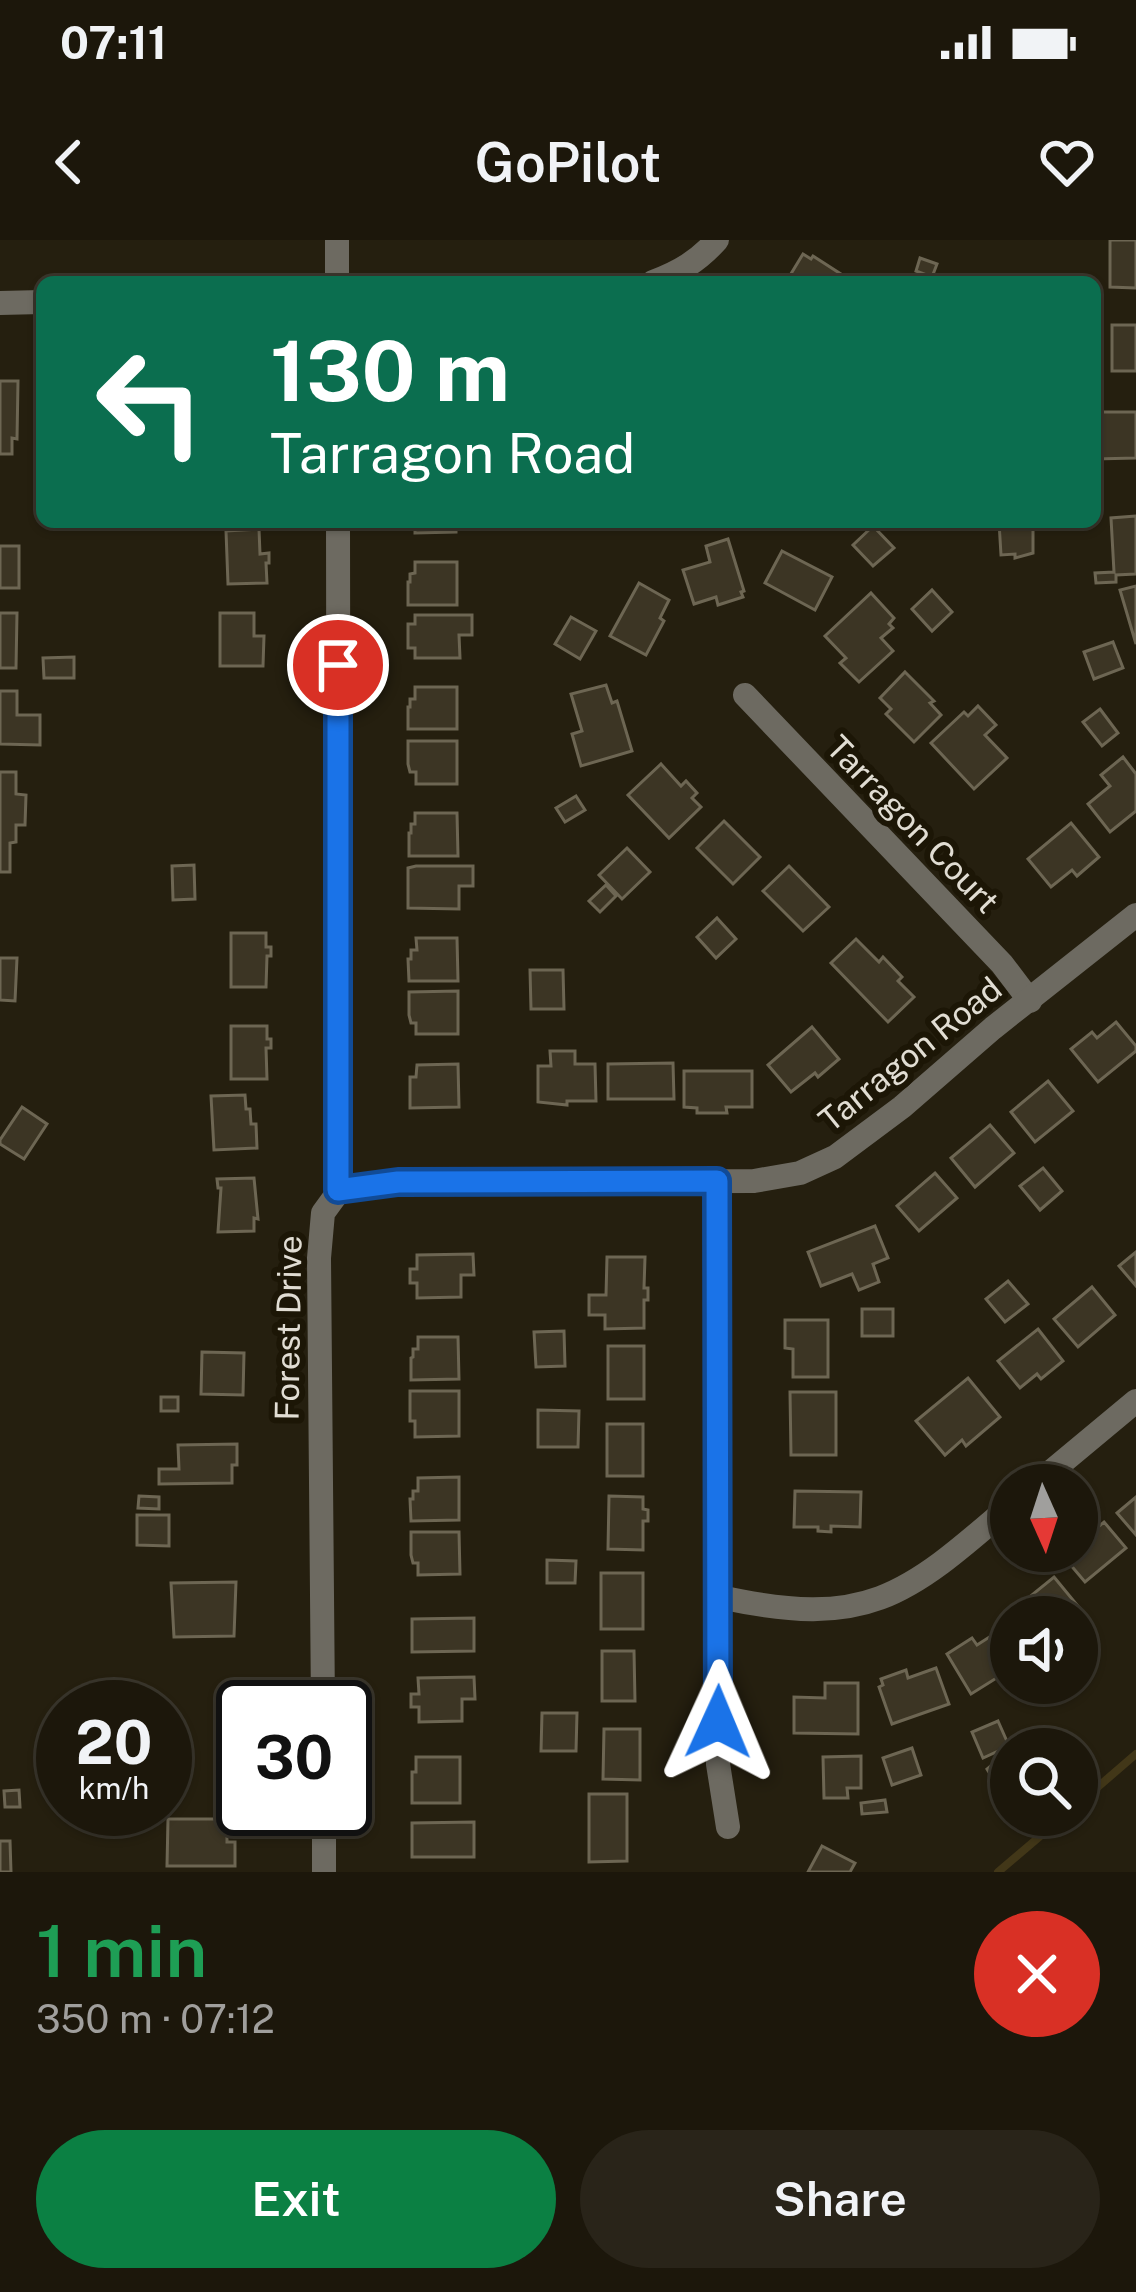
<!DOCTYPE html>
<meta charset="utf-8">
<style>
:root{--surface:#1c170b;--page:#292419;--text:#f1f3f6;--muted:#a09f9d;--line:#3a362c;--accent:#0b8043}
body{margin:0;font-family:"Public Sans",sans-serif;background:var(--page);color:var(--text);height:100vh;display:flex;flex-direction:column;font-size:45px;white-space:nowrap}
*{box-sizing:border-box;margin:0}
p{font-size:39px;color:var(--muted)}
.icon{flex:none;width:66px;height:66px;fill:none;stroke:currentColor;stroke-width:2;stroke-linecap:round;stroke-linejoin:round}
.map{position:relative;height:1632px;overflow:hidden}
.panel{display:flex;flex-direction:column;background:var(--surface);flex:1}
.panel>*{flex:none}
.hud{position:absolute;left:36px;top:36px;width:1065px;height:252px;border-radius:18px;box-shadow:0 3px 9px #0004,0 0 0 3px var(--line);background:#0b6e4f;color:#fff;overflow:hidden}
.needle{width:78px;rotate:177deg}
.tools{position:absolute;left:990px;top:1224px;display:grid;gap:24px}
.tools a{display:grid;place-items:center;width:108px;height:108px;border-radius:50%;background:var(--surface);box-shadow:0 3px 9px #0004,0 0 0 3px var(--line);font-size:60px}
.speed{position:absolute;left:36px;top:1440px;display:flex;gap:24px;font-size:60px;font-weight:700;text-align:center}
.speed>*{display:grid;place-content:center;width:156px;height:156px;border-radius:50%;background:var(--surface);box-shadow:0 3px 9px #0004,0 0 0 3px var(--line);line-height:1}
.speed small{font-size:30px;font-weight:400}
.speed .limit{border:6px solid #111;border-radius:18px;background:#fff;color:#111}
.pin{position:absolute;display:grid;place-items:center;width:102px;height:102px;color:#fff;margin:-51px;border:6px solid #fff;border-radius:50%;box-shadow:0 3px 12px #0007}
.me{position:absolute;width:132px;margin:-66px;rotate:1deg;stroke-linejoin:round;filter:drop-shadow(0 0 9px #0008)}
.turn{display:flex;align-items:center;gap:42px;height:252px;padding:0 36px;font-size:54px}
.turn .icon{width:156px;height:156px;stroke-width:2.5}
.turn b{display:block;font-size:84px;line-height:102px}
.round{display:grid;place-items:center;flex:none;width:126px;height:126px;border-radius:63px;background:var(--page)}
.overview{display:flex;align-items:center;justify-content:space-between;height:204px;padding:0 36px}
h1{font-size:72px;font-weight:600;line-height:90px;color:#1e9e55}
.action{display:flex;gap:24px;margin-top:auto;padding:24px 36px}
.action a{flex:1;height:138px;border-radius:72px;background:var(--accent);color:#fff;font-size:48px;font-weight:600;line-height:138px;text-align:center}
.action a+a{background:var(--page);color:var(--text)}
.status{display:flex;justify-content:space-between;align-items:center;height:84px;padding:0 60px;background:var(--surface);direction:ltr}
.status svg{height:33px;fill:currentColor}
header{display:flex;justify-content:space-between;align-items:center;height:156px;padding:0 36px;background:var(--surface);font-size:54px;font-weight:600}
.map>svg:first-child{display:block}
.lines{fill:none;stroke-linecap:round;stroke-linejoin:round}
.stream{stroke:#423718;stroke-width:8}
.building{fill:#3c3524;stroke:#6d6653;stroke-width:3}
.street{stroke:#6d6a61;stroke-width:24}
.route-casing{stroke:#114b97;stroke-width:30}
.route{stroke:#1a73e8;stroke-width:21}
.labels{text-anchor:middle;dominant-baseline:central;stroke-width:12;stroke-linejoin:round;paint-order:stroke}
.street-label{font-size:33px;fill:#e1ddd3;stroke:#1c1606}
</style>
<div class="status"><b>07:11</b><svg viewBox="0 0 49 12"><path d="M0 12V9h3v3zM5 12V6h3v6zM10 12V3h3v9zM15 12V0h3v12zM26 1h20v11H26zM47 4h2v5h-2z"/></svg></div>
<header><svg class="icon" aria-label="back" viewBox="0 0 24 24"><path d="M15 5l-7 7 7 7"/></svg>GoPilot<svg class="icon" aria-label="heart" viewBox="0 0 24 24"><path d="M12 20l-8-8c-3-5 5-10 8-4 3-6 11-1 8 4z"/></svg></header>
<div class="map">
<svg width="1136" height="1632" viewBox="0 0 1136 1632">
<rect width="100%" height="100%" fill="#251f0f"/>
<g class="lines">
<g class="stream">
<polyline points="1077,1565 1136,1514"/>
<polyline points="998,1632 1065,1575"/>
</g>
</g>
<g class="building">
<polygon points="1110,0 1136,0 1136,48 1110,47"/>
<polygon points="803,14 811,19 813,16 847,38 844,42 786,42"/>
<polygon points="920,18 937,24 932,37 916,31"/>
<rect x="1112" y="85" width="24" height="46"/>
<polygon points="0,141 18,141 17,199 12,198 12,214 0,214"/>
<polygon points="1095,172 1136,172 1136,218 1095,219"/>
<polygon points="1136,276 1136,334 1116,335 1116,342 1096,343 1095,333 1114,332 1111,278"/>
<polygon points="415,282 456,282 456,292 415,293"/>
<polygon points="999,282 1033,282 1033,313 1015,318 1015,314 1001,315"/>
<polygon points="873,286 894,308 873,326 853,305"/>
<polygon points="259,289 260,314 269,313 269,323 266,323 267,343 228,344 226,291"/>
<polygon points="728,299 744,351 741,352 743,357 718,365 716,357 694,364 683,330 710,322 706,306"/>
<rect x="0" y="306" width="19" height="42"/>
<polygon points="782,311 832,337 815,370 765,343"/>
<polygon points="415,322 457,322 457,365 408,365 408,342 410,342 410,334 415,333"/>
<polygon points="639,343 669,360 660,378 664,381 646,415 610,396"/>
<polygon points="1136,346 1136,404 1120,350"/>
<polygon points="932,350 952,372 932,391 912,369"/>
<polygon points="871,353 894,378 889,384 893,388 881,398 893,411 859,442 840,423 846,418 825,396"/>
<polygon points="0,373 17,373 16,428 0,428"/>
<polygon points="220,373 254,373 254,396 264,396 263,426 220,426"/>
<polygon points="415,375 472,375 472,395 459,395 460,418 415,418 415,408 408,408 408,384 415,384"/>
<polygon points="571,377 596,391 580,419 555,404"/>
<polygon points="1113,402 1123,428 1094,439 1084,412"/>
<polygon points="74,417 74,438 44,438 43,418"/>
<polygon points="905,432 934,461 930,463 941,475 914,502 886,474 891,469 880,458"/>
<polygon points="606,445 612,463 617,461 632,511 581,526 572,494 582,491 571,454"/>
<polygon points="415,447 457,447 457,489 408,489 408,467 410,467 410,459 415,459"/>
<polygon points="0,451 17,451 17,475 40,475 40,505 0,504"/>
<polygon points="978,466 996,485 985,495 1007,518 974,549 931,503 964,472 968,476"/>
<polygon points="1100,469 1118,493 1102,506 1083,482"/>
<polygon points="408,501 457,501 457,544 416,544 416,532 410,532 408,524"/>
<polygon points="1123,517 1136,534 1136,571 1110,592 1088,564 1110,546 1101,535"/>
<polygon points="661,524 681,546 686,541 697,553 692,558 701,567 669,598 628,555"/>
<polygon points="0,532 16,532 16,554 26,555 25,585 16,585 16,602 10,603 10,632 0,632"/>
<polygon points="576,556 585,570 565,582 556,568"/>
<polygon points="415,573 457,573 458,616 409,616 409,593 411,593 411,584 415,584"/>
<polygon points="724,581 760,617 733,644 697,608"/>
<polygon points="1071,583 1099,617 1077,636 1072,630 1051,647 1028,619"/>
<polygon points="627,608 650,632 622,659 599,635"/>
<polygon points="194,625 195,659 173,660 172,626"/>
<polygon points="416,626 473,626 473,646 459,646 459,669 408,668 408,628"/>
<polygon points="789,626 829,667 803,691 763,651"/>
<polygon points="606,645 616,656 600,672 589,661"/>
<polygon points="717,678 736,699 716,718 697,697"/>
<polygon points="231,693 266,693 266,707 271,707 271,716 267,716 266,747 231,747"/>
<polygon points="416,698 457,698 458,741 409,741 408,719 411,719 411,710 417,710"/>
<polygon points="856,699 879,722 883,717 902,737 898,741 914,757 888,782 831,723"/>
<polygon points="0,718 17,718 15,761 0,760"/>
<polygon points="530,730 563,730 564,769 531,769"/>
<polygon points="458,751 458,794 416,794 416,783 411,783 409,775 409,752"/>
<polygon points="1116,782 1136,806 1136,811 1098,842 1071,809 1092,792 1097,798"/>
<polygon points="231,786 267,786 267,799 271,799 271,808 266,808 267,839 231,839"/>
<polygon points="812,787 839,819 818,837 815,833 791,852 768,825"/>
<polygon points="550,811 575,811 575,824 595,824 596,861 567,861 567,865 538,862 538,826 551,826"/>
<polygon points="673,823 674,859 608,859 608,824"/>
<polygon points="458,824 459,867 410,868 410,837 416,837 417,825"/>
<polygon points="684,831 752,831 752,867 726,867 727,873 697,873 697,868 684,867"/>
<polygon points="1048,841 1073,871 1035,902 1011,872"/>
<polygon points="245,855 246,869 250,869 251,884 256,884 257,908 214,910 211,856"/>
<polygon points="22,867 47,884 24,919 0,904 0,900"/>
<polygon points="990,885 1014,913 975,947 951,918"/>
<polygon points="1043,928 1062,951 1040,970 1020,946"/>
<polygon points="935,933 957,958 919,991 897,966"/>
<polygon points="254,938 258,979 254,978 254,991 218,992 221,948 218,948 217,939"/>
<polygon points="875,986 888,1018 873,1024 879,1042 859,1050 852,1034 821,1046 808,1012"/>
<polygon points="1136,1012 1136,1046 1119,1026"/>
<polygon points="473,1014 474,1035 461,1035 461,1057 417,1058 417,1043 410,1043 410,1029 417,1029 417,1015"/>
<polygon points="607,1017 645,1017 644,1048 648,1048 648,1060 644,1060 644,1088 605,1089 605,1075 589,1075 589,1055 606,1055"/>
<polygon points="1008,1041 1028,1064 1005,1082 986,1059"/>
<polygon points="1092,1047 1115,1075 1078,1107 1054,1079"/>
<rect x="862" y="1069" width="31" height="27"/>
<polygon points="785,1080 828,1080 828,1137 793,1137 793,1109 785,1108"/>
<polygon points="1038,1089 1063,1121 1041,1139 1037,1134 1020,1148 998,1121"/>
<polygon points="564,1091 565,1126 536,1127 534,1092"/>
<polygon points="418,1097 458,1097 459,1139 411,1140 411,1118 413,1117 413,1109 418,1109"/>
<rect x="608" y="1106" width="36" height="53"/>
<polygon points="202,1112 244,1113 243,1155 201,1154"/>
<polygon points="968,1138 1000,1177 966,1206 962,1200 945,1215 916,1181"/>
<polygon points="410,1151 459,1151 459,1196 415,1197 415,1181 410,1181"/>
<polygon points="790,1152 836,1152 836,1215 791,1215"/>
<rect x="161" y="1157" width="17" height="14"/>
<polygon points="538,1170 579,1171 578,1207 538,1207"/>
<rect x="607" y="1184" width="36" height="52"/>
<polygon points="237,1204 237,1225 232,1225 232,1243 159,1244 159,1229 179,1229 178,1205"/>
<polygon points="459,1237 459,1280 411,1281 410,1259 413,1259 413,1251 418,1251 418,1238"/>
<polygon points="795,1251 861,1252 860,1287 831,1286 831,1292 818,1291 818,1287 794,1287"/>
<polygon points="139,1256 159,1257 159,1269 138,1268"/>
<polygon points="609,1256 643,1257 643,1269 648,1270 648,1281 643,1281 643,1310 608,1309"/>
<polygon points="1136,1257 1136,1295 1117,1273"/>
<polygon points="137,1275 169,1275 169,1306 137,1305"/>
<polygon points="1104,1282 1126,1308 1085,1342 1063,1316 1070,1311 1077,1311 1077,1305"/>
<polygon points="411,1292 459,1292 460,1334 418,1335 418,1323 413,1323 411,1315"/>
<polygon points="547,1320 576,1321 575,1343 547,1343"/>
<rect x="601" y="1333" width="42" height="56"/>
<polygon points="1054,1337 1082,1371 1075,1377 1015,1377 1011,1372"/>
<polygon points="236,1342 234,1396 174,1397 171,1343"/>
<polygon points="474,1378 474,1411 412,1412 412,1379"/>
<polygon points="1002,1389 1011,1403 1011,1429 971,1454 947,1414 972,1398 977,1405"/>
<polygon points="602,1411 634,1411 635,1461 602,1461"/>
<polygon points="936,1428 949,1464 892,1484 879,1447 883,1445 881,1439 906,1430 908,1438"/>
<polygon points="474,1437 475,1459 462,1459 462,1481 419,1482 419,1467 411,1467 411,1454 419,1454 418,1438"/>
<polygon points="825,1443 858,1443 858,1494 794,1493 794,1457 825,1458"/>
<polygon points="542,1473 577,1473 576,1511 541,1511"/>
<polygon points="998,1481 1009,1506 983,1518 972,1492"/>
<polygon points="604,1489 640,1489 640,1540 603,1539"/>
<polygon points="912,1508 921,1535 892,1545 883,1518"/>
<polygon points="1010,1510 1011,1522 993,1539 987,1529"/>
<polygon points="861,1516 861,1548 847,1548 848,1558 824,1558 823,1517"/>
<polygon points="416,1517 460,1517 460,1563 412,1563 412,1532 416,1532"/>
<polygon points="19,1550 20,1567 5,1567 4,1551"/>
<polygon points="589,1554 627,1554 627,1621 589,1622"/>
<polygon points="885,1560 887,1572 862,1574 861,1563"/>
<polygon points="168,1579 227,1579 227,1602 235,1602 235,1626 167,1626"/>
<polygon points="474,1582 474,1617 412,1617 412,1583"/>
<polygon points="0,1601 10,1601 11,1632 0,1632"/>
<polygon points="822,1606 855,1623 850,1632 808,1632"/>
</g>
<g class="lines">
<g class="street">
<polyline points="337,0 337,42"/>
<path d="M653,42C680,32 698,21 717,0"/>
<polyline points="0,63 42,62"/>
<polyline points="745,455 1002,724 1030,761"/>
<polyline points="717,941 720,1357 718,1524 728,1587"/>
<polyline points="339,951 398,942 754,941 800,933 835,917 902,867 993,788 1136,675"/>
<polyline points="1035,1245 1136,1161"/>
<path d="M720,1357C866,1389 904,1358 1011,1265"/>
<polyline points="323,1467 319,1018 323,973 339,951 338,282"/>
<polyline points="324,1569 324,1632"/>
</g>
</g>
<g class="lines">
<g class="route-casing">
<polyline id="route" points="338,425 338,950 398,942 717,941 718,1482"/>
</g>
<use href="#route" class="route"/>
</g>
<g class="labels">
<g class="street-label">
<text transform="translate(913 584) rotate(46)">Tarragon Court</text>
<text transform="translate(910 814) rotate(-39)">Tarragon Road</text>
<text transform="translate(288 1088) rotate(-89)">Forest Drive</text>
</g>
</g>
</svg>
<div class="tools">
<a><svg class="needle" viewBox="-14 -14 28 28"><path d="M0-13l5 13h-10z" fill="#e53935"/><path d="M0 13l5-13h-10z" fill="#a09f9d"/></svg></a>
<a><svg class="icon" aria-label="sound" viewBox="0 0 24 24"><path d="M4 9h4l5-4v14l-5-4H4zM17 9q2 3 0 6"/></svg></a>
<a><svg class="icon" aria-label="search" viewBox="0 0 24 24"><circle cx="10" cy="10" r="6"/><path d="M15 15l6 6"/></svg></a>
</div>
<div class="speed"><div>20<small>km/h</small></div><div class="limit">30</div></div>
<div class="pin" style="left:338px;top:425px;background:#d93025"><svg class="icon" aria-label="arrive" viewBox="0 0 24 24"><path d="M6 21V4h12l-3 4 3 4H6"/></svg></div>
<svg class="me" style="left:718px;top:1482px" viewBox="-20 -20 40 40"><path d="M0-17L14 15 0 8-14 15z" fill="#1a73e8" stroke="#fff" stroke-width="4"/></svg>
<div class="hud">
<div class="turn"><svg class="icon" aria-label="left" viewBox="0 0 24 24"><path d="M17 20v-9H6M10 6l-5 5 5 5"/></svg><div><b>130 m</b>Tarragon Road</div></div>
</div>
</div>
<section class="panel">
<div class="overview"><div><h1>1 min</h1><p>350 m · 07:12</p></div><a class="round" style="background:#d93025;color:#fff"><svg class="icon" aria-label="close" viewBox="0 0 24 24"><path d="M6 6l12 12M18 6L6 18"/></svg></a></div>
<div class="action"><a>Exit</a><a>Share</a></div>
</section>
